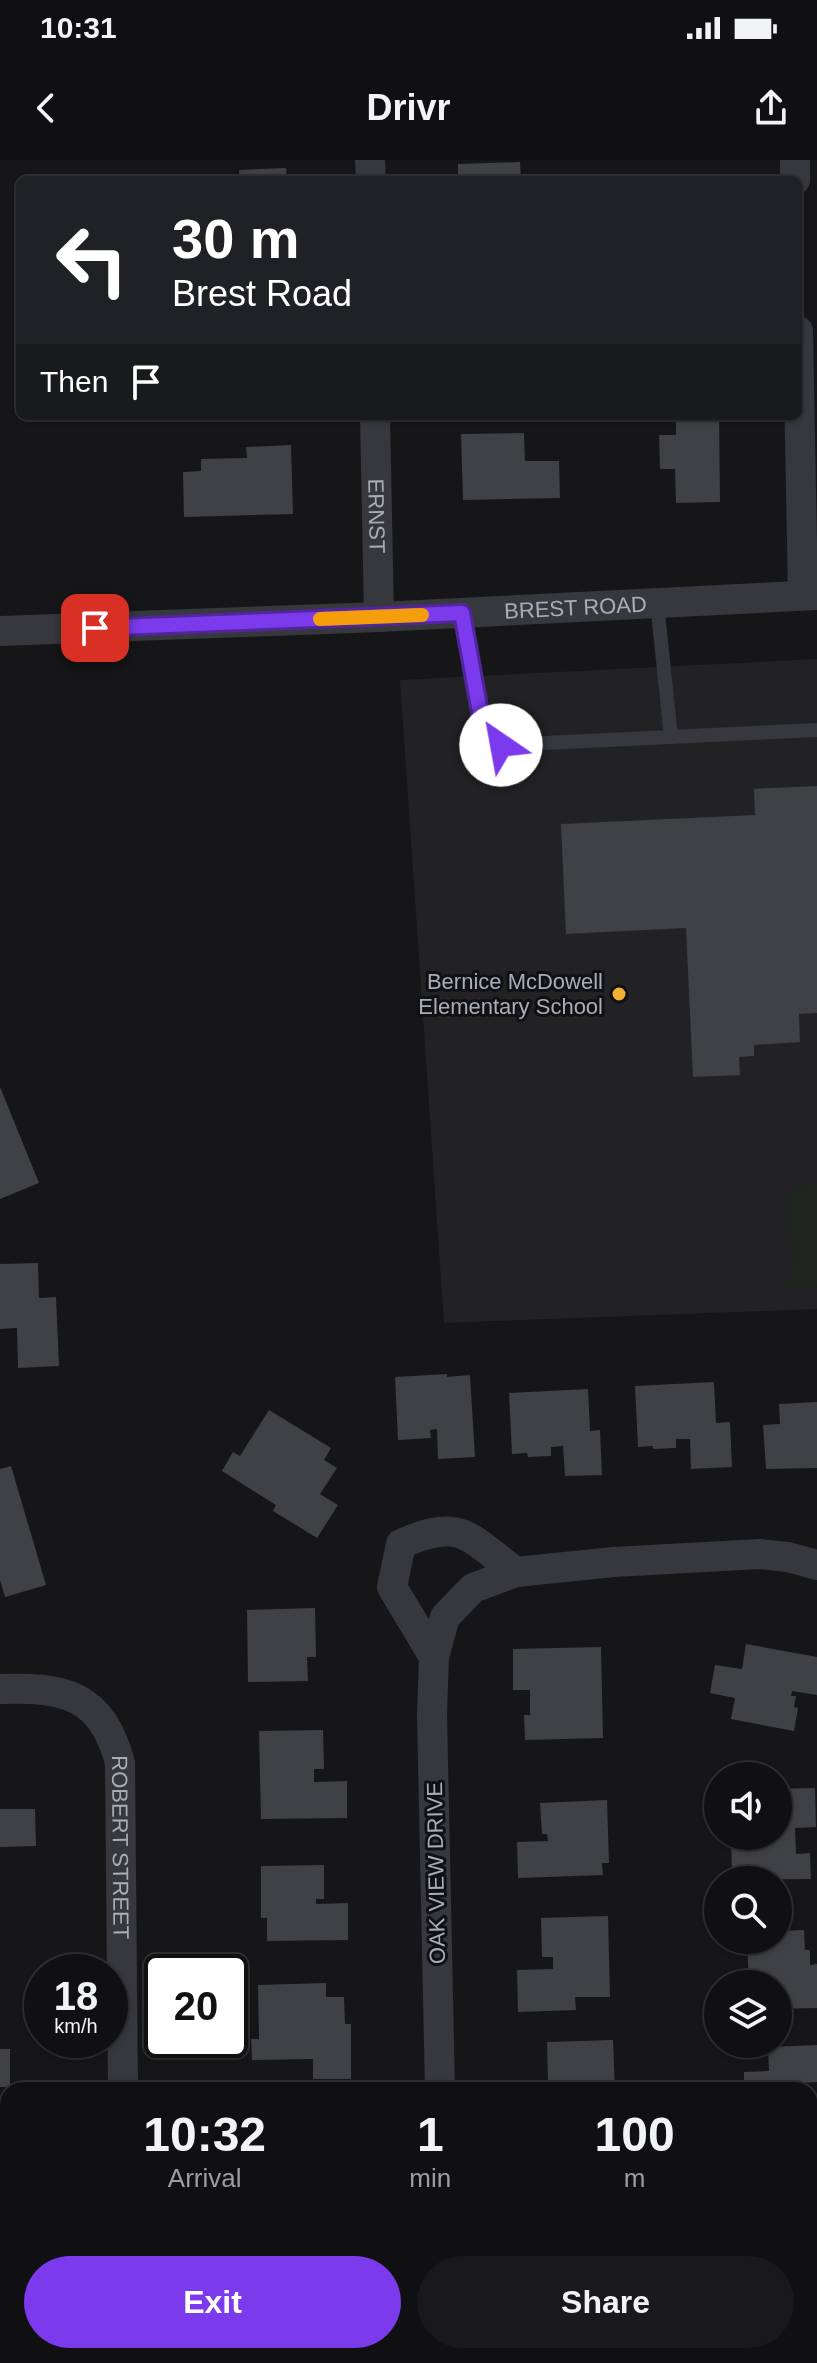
<!DOCTYPE html>
<style>
:root{--surface:#101012;--page:#19191b;--text:#f1f3f6;--muted:#9c9d9f;--line:#303032;--accent:#7c3aed}
body{margin:0;font-family:Helvetica,sans-serif;background:var(--page);color:var(--text);height:100vh;display:flex;flex-direction:column;font-size:30px;white-space:nowrap}
*{box-sizing:border-box;margin:0}
p{font-size:26px;color:var(--muted)}
.icon{flex:none;width:44px;height:44px;fill:none;stroke:currentColor;stroke-width:2;stroke-linecap:round;stroke-linejoin:round}
.map{position:relative;flex:1;overflow:hidden}
.sheet{position:absolute;left:0px;top:1922px;width:818px;height:282px;display:flex;flex-direction:column;background:var(--surface);border-radius:24px 24px 0 0;box-shadow:0 2px 6px #0004,0 0 0 2px var(--line)}
.sheet>*{flex:none}
.guide{position:absolute;left:16px;top:16px;width:786px;height:244px;border-radius:12px;box-shadow:0 2px 6px #0004,0 0 0 2px var(--line);background:#202124;color:#fff;overflow:hidden}
.controls{position:absolute;left:704px;top:1602px;display:grid;gap:16px}
.controls a{display:grid;place-items:center;width:88px;height:88px;border-radius:50%;background:var(--surface);box-shadow:0 2px 6px #0004,0 0 0 2px var(--line);font-size:40px}
.speed{position:absolute;left:24px;top:1794px;display:flex;gap:16px;font-size:40px;font-weight:700;text-align:center}
.speed>*{display:grid;place-content:center;width:104px;height:104px;border-radius:50%;background:var(--surface);box-shadow:0 2px 6px #0004,0 0 0 2px var(--line);line-height:1}
.speed small{font-size:20px;font-weight:400}
.speed .limit{border:4px solid #111;border-radius:12px;background:#fff;color:#111}
.pin{position:absolute;display:grid;place-items:center;width:68px;height:68px;color:#fff;margin:-34px;border-radius:16px;box-shadow:0 4px 12px #0006}
.me{position:absolute;width:88px;margin:-44px;rotate:327deg;stroke-linejoin:round;filter:drop-shadow(0 0 6px #0008)}
.turn{display:flex;align-items:center;gap:28px;height:168px;padding:0 24px;font-size:36px}
.turn .icon{width:104px;height:104px;stroke-width:2.5}
.turn b{display:block;font-size:56px;line-height:68px}
.then{display:flex;align-items:center;height:76px;padding:0 24px;background:#0003;gap:16px;font-size:30px}
.eta{display:flex;justify-content:space-evenly;align-items:center;height:136px;text-align:center}
.eta b{font-size:48px;font-weight:600;line-height:56px}
.action{display:flex;gap:16px;margin-top:auto;padding:16px 24px}
.action a{flex:1;height:92px;border-radius:48px;background:var(--accent);color:#fff;font-size:32px;font-weight:600;line-height:92px;text-align:center}
.action a+a{background:var(--page);color:var(--text)}
.status{display:flex;justify-content:space-between;align-items:center;height:56px;padding:0 40px;background:var(--surface);direction:ltr}
.status svg{height:22px;fill:currentColor}
header{display:flex;justify-content:space-between;align-items:center;height:104px;padding:0 24px;background:var(--surface);font-size:36px;font-weight:600}
.map>svg:first-child{display:block}
.built{fill:#222225}
.green{fill:#1e261f}
.building{fill:#404145}
.lines{fill:none;stroke-linecap:round;stroke-linejoin:round}
.service{stroke:#37383d;stroke-width:14}
.minor{stroke:#37383d;stroke-width:30}
.route-casing{stroke:#51269a;stroke-width:20}
.route{stroke:#7c3aed;stroke-width:14}
.slow{stroke:#f59e0b;stroke-width:14}
.poi-dot{fill:#f2b134;stroke:#111113;stroke-width:3}
.labels{text-anchor:middle;dominant-baseline:central;stroke-width:6;stroke-linejoin:round;paint-order:stroke}
.street-label{font-size:22px;fill:#a8adb8;stroke:#111113}
.poi-label{font-size:22px;fill:#a8adb8;stroke:#111113;text-anchor:end}
</style>
<div class="status"><b>10:31</b><svg viewBox="0 0 49 12"><path d="M0 12V9h3v3zM5 12V6h3v6zM10 12V3h3v9zM15 12V0h3v12zM26 1h20v11H26zM47 4h2v5h-2z"/></svg></div>
<header><svg class="icon" aria-label="back" viewBox="0 0 24 24"><path d="M15 5l-7 7 7 7"/></svg>Drivr<svg class="icon" aria-label="share" viewBox="0 0 24 24"><path d="M12 15V3M7 8l5-5 5 5M5 13v7h14v-7"/></svg></header>
<div class="map">
<svg width="817" height="2203" viewBox="0 0 817 2203">
<rect width="100%" height="100%" fill="#161618"/>
<polygon class="built" points="817,499 817,1149 444,1163 400,520"/>
<polygon class="green" points="805,1024 817,1024 817,1126 791,1128 793,1082 788,1073 789,1035"/>
<g class="building">
<polygon points="520,2 521,20 458,20 458,4"/>
<polygon points="286,8 287,20 240,20 239,10"/>
<rect x="679" y="16" width="38" height="4"/>
<polygon points="676,256 719,256 720,342 676,343 675,309 660,309 659,275 676,275"/>
<polygon points="524,273 525,301 559,301 560,338 463,340 461,274"/>
<polygon points="291,285 293,354 184,357 183,312 201,311 201,299 247,298 246,287"/>
<polygon points="817,626 817,853 799,854 800,882 754,885 754,896 739,897 740,915 693,917 686,768 566,774 561,664 755,655 754,629"/>
<polygon points="0,927 39,1023 0,1039"/>
<polygon points="38,1103 39,1138 56,1137 59,1206 18,1208 17,1168 0,1169 0,1104"/>
<polygon points="447,1214 447,1217 470,1215 475,1297 438,1299 437,1269 430,1270 431,1278 398,1280 395,1217"/>
<polygon points="714,1222 716,1263 730,1262 732,1307 691,1309 690,1279 676,1279 676,1288 653,1289 653,1286 638,1287 635,1226"/>
<polygon points="588,1229 590,1271 600,1270 602,1315 565,1316 563,1286 551,1287 551,1296 528,1297 527,1293 512,1294 509,1233"/>
<polygon points="817,1242 817,1308 766,1309 763,1265 780,1264 779,1244"/>
<polygon points="269,1250 331,1288 324,1300 337,1308 320,1334 338,1345 317,1378 273,1351 276,1345 222,1311 233,1292 240,1296"/>
<polygon points="11,1306 46,1425 5,1437 0,1420 0,1309"/>
<polygon points="315,1448 316,1497 307,1497 308,1521 248,1522 247,1450"/>
<polygon points="746,1484 817,1497 817,1535 792,1531 791,1536 796,1536 794,1547 798,1548 794,1571 731,1559 735,1538 710,1533 715,1505 742,1509"/>
<polygon points="601,1487 603,1578 525,1580 524,1555 530,1555 530,1530 513,1530 513,1489"/>
<polygon points="323,1570 324,1609 314,1609 314,1622 347,1621 347,1658 261,1659 259,1571"/>
<polygon points="815,1628 816,1667 795,1668 796,1694 810,1693 811,1719 732,1720 731,1676 778,1676 778,1629"/>
<polygon points="607,1640 609,1703 602,1703 603,1715 518,1718 517,1682 548,1681 547,1674 542,1674 540,1643"/>
<polygon points="0,1649 35,1649 36,1686 0,1687"/>
<polygon points="324,1705 324,1739 316,1739 316,1744 348,1743 348,1780 267,1781 267,1758 261,1758 261,1706"/>
<polygon points="608,1756 610,1837 575,1837 576,1850 518,1852 517,1810 553,1809 553,1797 542,1797 541,1758"/>
<polygon points="804,1770 805,1790 810,1790 810,1805 817,1804 817,1848 778,1849 778,1824 749,1824 747,1780 778,1780 778,1771"/>
<polygon points="326,1823 326,1837 344,1837 345,1864 351,1864 351,1919 313,1919 313,1899 252,1900 251,1879 259,1879 258,1825"/>
<polygon points="613,1880 615,1930 559,1930 559,1920 548,1921 547,1882"/>
<polygon points="817,1885 817,1922 800,1923 800,1930 744,1930 744,1912 769,1911 768,1887"/>
<rect x="0" y="1889" width="10" height="38"/>
<rect x="0" y="1986" width="8" height="60"/>
<polygon points="817,2005 817,2051 813,2051 817,2101 810,2101 810,2006"/>
<rect x="0" y="2091" width="8" height="79"/>
<rect x="810" y="2145" width="7" height="26"/>
<polygon points="817,2195 817,2203 742,2203 742,2196"/>
<rect x="554" y="2196" width="61" height="7"/>
<polygon points="339,2197 339,2203 278,2203 278,2199"/>
</g>
<g class="lines">
<g class="service">
<polyline points="657,443 671,577"/>
<polyline points="462,453 483,569 501,585 817,570"/>
</g>
<g class="minor">
<polyline points="370,0 371,20"/>
<polyline points="795,0 795,20"/>
<polyline points="798,171 803,435"/>
<path id="s1" d="M375,256L379,457"/>
<path id="s2" d="M0,471L379,457L817,435"/>
<path d="M434,1497L392,1427L401,1384C462,1357 468,1377 516,1412"/>
<path id="s3" d="M0,1529C64,1527 102,1534 120,1603L123,1930"/>
<polyline points="440,1930 432,1554 434,1497 445,1457 473,1428 516,1412 614,1402 760,1394 788,1397 817,1405"/>
<polyline points="127,2196 127,2203"/>
<polyline points="446,2196 446,2203"/>
</g>
</g>
<g class="lines">
<g class="route-casing">
<polyline id="route" points="95,468 462,453 483,569 501,585"/>
</g>
<use href="#route" class="route"/>
<polyline class="slow" points="320,459 422,455"/>
</g>
<circle class="poi-dot" cx="619" cy="834" r="8"/>
<g class="labels">
<g class="street-label">
<text stroke="none"><textPath href="#s1" startOffset="100">ERNST</textPath></text>
<text stroke="none"><textPath href="#s2" startOffset="576">BREST ROAD</textPath></text>
<text stroke="none"><textPath href="#s3" startOffset="242">ROBERT STREET</textPath></text>
<text transform="translate(436 1713) rotate(-91)">OAK VIEW DRIVE</text>
</g>
<g class="poi-label">
<text x="603" y="821">Bernice McDowell<tspan x="603" dy="25">Elementary School</tspan></text>
</g>
</g>
</svg>
<div class="controls">
<a><svg class="icon" aria-label="sound" viewBox="0 0 24 24"><path d="M4 9h4l5-4v14l-5-4H4zM17 9q2 3 0 6"/></svg></a>
<a><svg class="icon" aria-label="search" viewBox="0 0 24 24"><circle cx="10" cy="10" r="6"/><path d="M15 15l6 6"/></svg></a>
<a><svg class="icon" aria-label="layers" viewBox="0 0 24 24"><path d="M12 4l9 5-9 5-9-5zM3 14l9 5 9-5"/></svg></a>
</div>
<div class="speed"><div>18<small>km/h</small></div><div class="limit">20</div></div>
<div class="pin" style="left:95px;top:468px;background:#d93025"><svg class="icon" aria-label="arrive" viewBox="0 0 24 24"><path d="M6 21V4h12l-3 4 3 4H6"/></svg></div>
<svg class="me" style="left:501px;top:585px" viewBox="-20 -20 40 40"><circle r="19" fill="#fff"/><path d="M0-13L10 11 0 6-10 11z" fill="#7c3aed"/></svg>
<div class="guide">
<div class="turn"><svg class="icon" aria-label="left" viewBox="0 0 24 24"><path d="M17 20v-9H6M10 6l-5 5 5 5"/></svg><div><b>30 m</b>Brest Road</div></div>
<div class="then">Then<svg class="icon" aria-label="arrive" viewBox="0 0 24 24"><path d="M6 21V4h12l-3 4 3 4H6"/></svg></div>
</div>
<section class="sheet">
<div class="eta">
<div><b>10:32</b><p>Arrival</p></div>
<div><b>1</b><p>min</p></div>
<div><b>100</b><p>m</p></div>
</div>
<div class="action"><a>Exit</a><a>Share</a></div>
</section>
</div>
